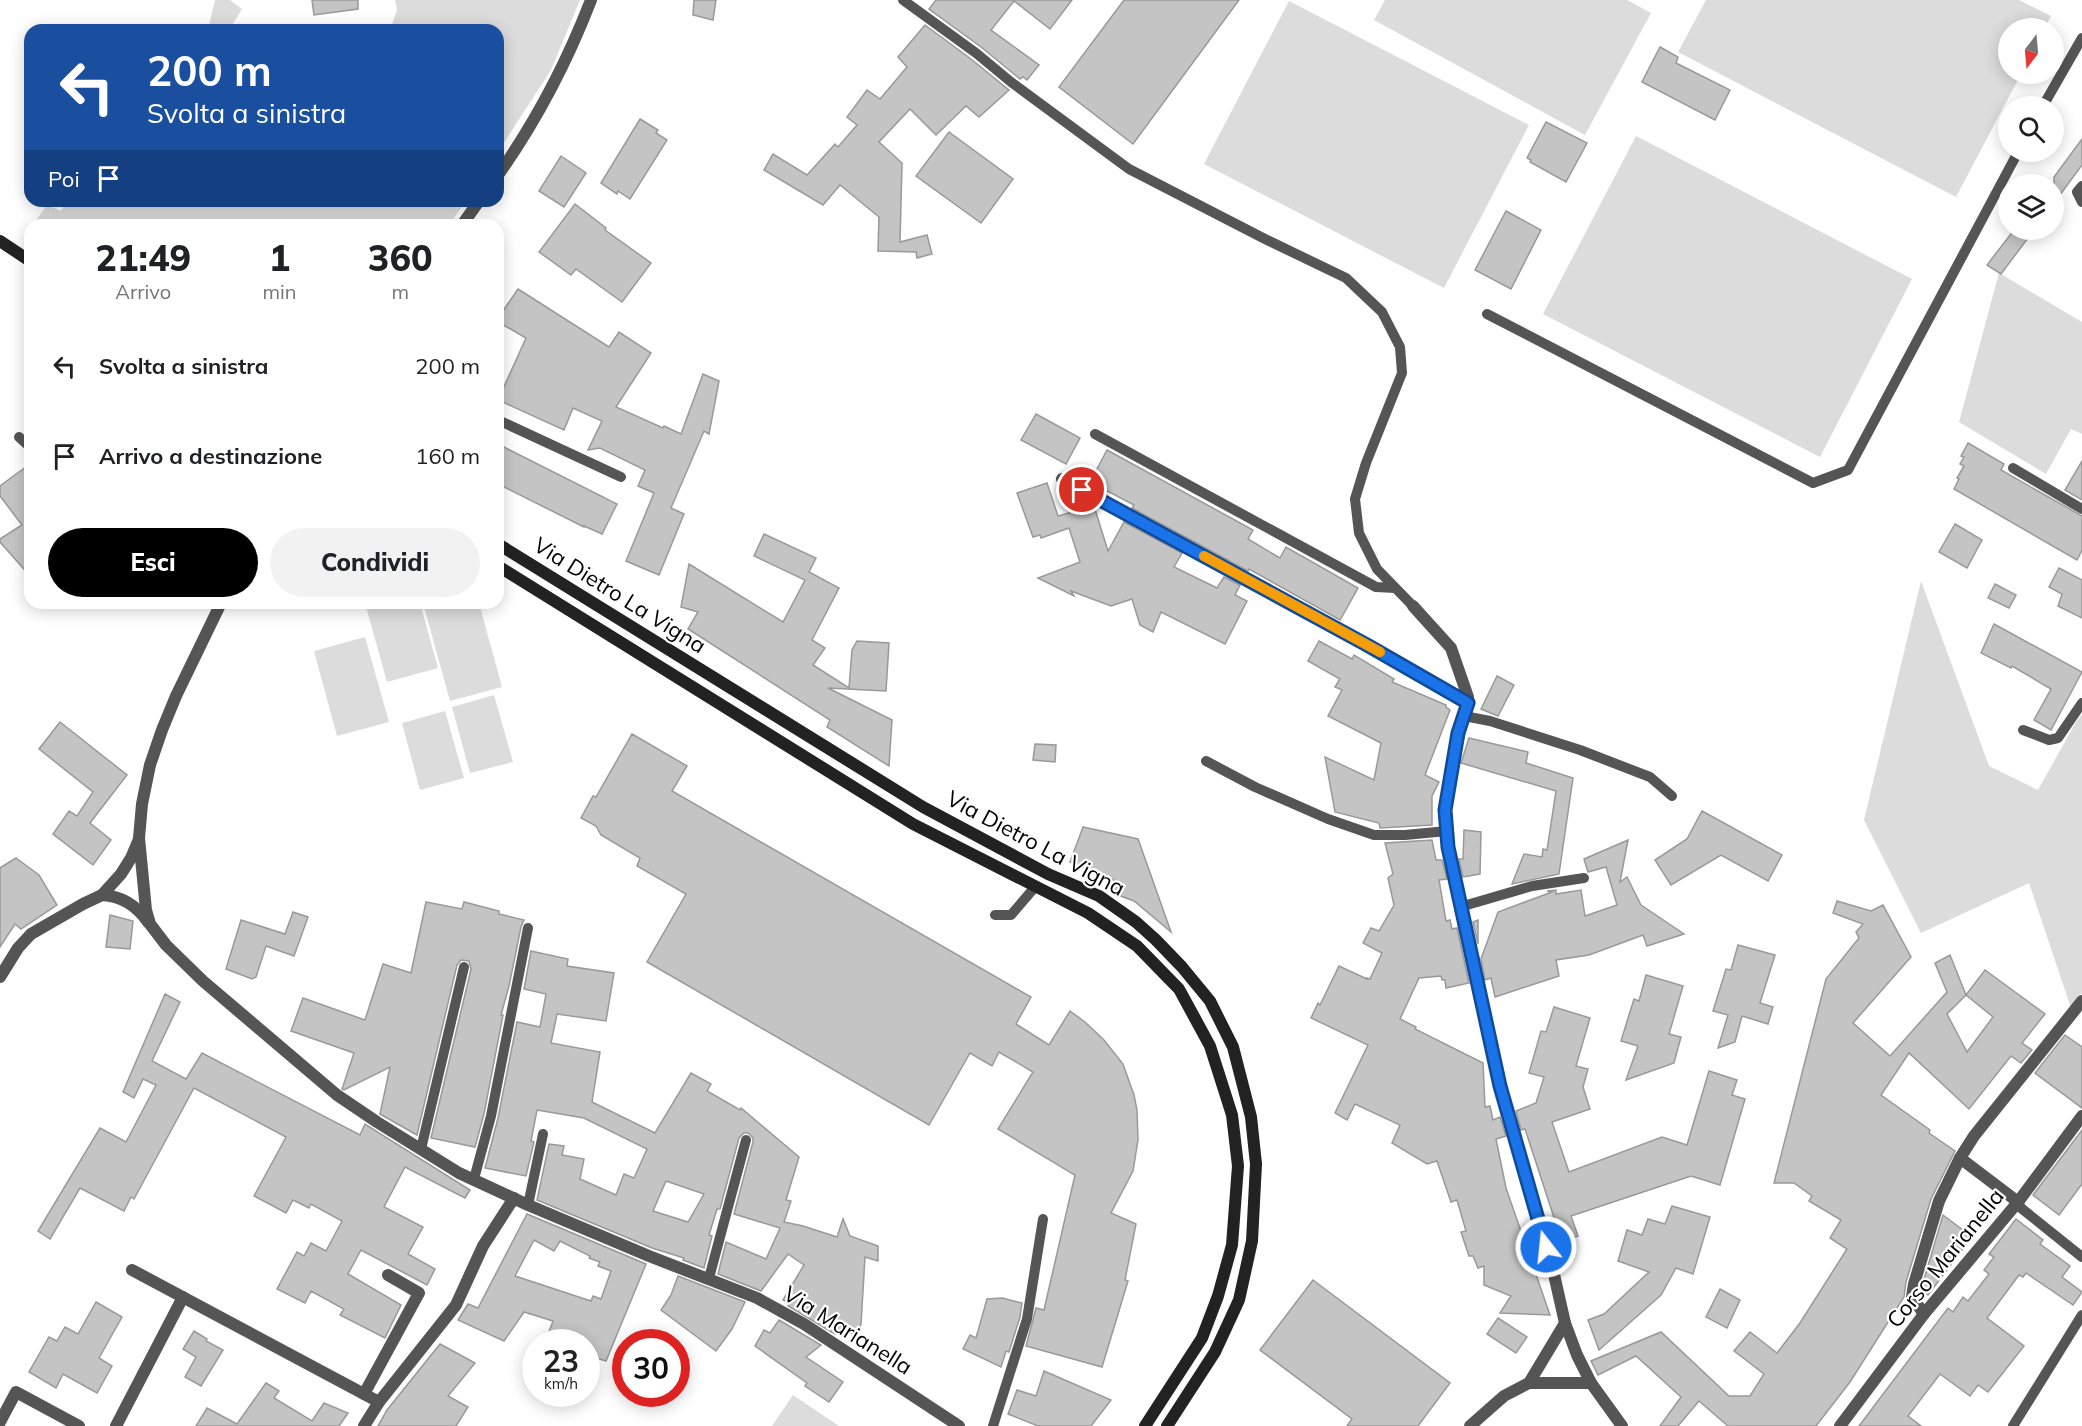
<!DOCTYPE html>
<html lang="it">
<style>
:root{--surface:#fff;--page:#f2f2f2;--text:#202124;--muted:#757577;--accent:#000}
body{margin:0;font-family:Mulish,sans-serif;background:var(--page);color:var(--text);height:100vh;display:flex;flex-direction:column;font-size:22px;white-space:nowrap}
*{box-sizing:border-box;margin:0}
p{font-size:20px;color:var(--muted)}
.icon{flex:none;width:33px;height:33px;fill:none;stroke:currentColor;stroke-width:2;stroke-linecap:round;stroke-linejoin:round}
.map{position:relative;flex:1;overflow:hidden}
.side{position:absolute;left:24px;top:219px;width:480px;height:390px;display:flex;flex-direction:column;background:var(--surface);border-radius:18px;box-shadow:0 3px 15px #0003}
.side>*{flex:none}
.banner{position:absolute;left:24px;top:24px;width:480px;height:183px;border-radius:18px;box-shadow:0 3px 15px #0003;background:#1a4fa0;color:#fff;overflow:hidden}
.needle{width:39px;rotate:196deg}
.tools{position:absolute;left:1998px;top:18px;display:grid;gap:12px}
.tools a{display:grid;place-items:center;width:66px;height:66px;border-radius:50%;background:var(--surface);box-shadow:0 3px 15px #0003;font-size:30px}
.speed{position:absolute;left:522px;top:1329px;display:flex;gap:12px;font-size:30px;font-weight:700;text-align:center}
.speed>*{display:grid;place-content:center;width:78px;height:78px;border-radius:50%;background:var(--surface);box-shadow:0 3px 15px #0003;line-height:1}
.speed small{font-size:15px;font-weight:400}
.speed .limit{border:9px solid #d22;background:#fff;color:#111}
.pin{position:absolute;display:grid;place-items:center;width:51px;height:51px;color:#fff;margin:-26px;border:3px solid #fff;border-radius:50%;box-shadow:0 2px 6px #0007}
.me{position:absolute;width:66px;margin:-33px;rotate:344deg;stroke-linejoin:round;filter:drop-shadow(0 0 4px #0008)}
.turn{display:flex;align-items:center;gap:21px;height:126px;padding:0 24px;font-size:27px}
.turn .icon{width:78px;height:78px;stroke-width:2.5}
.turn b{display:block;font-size:42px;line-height:51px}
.then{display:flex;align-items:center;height:57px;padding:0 24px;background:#0003;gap:12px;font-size:22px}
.eta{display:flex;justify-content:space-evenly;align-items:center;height:102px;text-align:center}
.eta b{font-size:36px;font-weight:800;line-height:42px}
.button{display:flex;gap:12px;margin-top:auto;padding:12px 24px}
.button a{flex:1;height:69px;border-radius:36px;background:var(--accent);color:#fff;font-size:24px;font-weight:800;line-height:69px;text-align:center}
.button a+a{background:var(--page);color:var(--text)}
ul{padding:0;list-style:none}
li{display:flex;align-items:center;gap:18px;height:90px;padding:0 24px}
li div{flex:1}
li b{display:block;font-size:22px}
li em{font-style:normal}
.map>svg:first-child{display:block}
.green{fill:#dcdcdc}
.building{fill:#c4c4c4;stroke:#999;stroke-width:1.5;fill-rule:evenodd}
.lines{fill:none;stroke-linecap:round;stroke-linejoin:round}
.lane{stroke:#555;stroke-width:10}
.street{stroke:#555;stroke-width:12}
.secondary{stroke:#222;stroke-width:12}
.route-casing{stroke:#114b97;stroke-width:15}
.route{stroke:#1a73e8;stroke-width:10}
.slow{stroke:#f59e0b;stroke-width:10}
.labels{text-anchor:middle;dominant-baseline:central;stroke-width:4.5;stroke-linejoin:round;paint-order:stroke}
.street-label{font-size:22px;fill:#000;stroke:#fff}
</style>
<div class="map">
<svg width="2082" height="1426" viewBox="0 0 2082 1426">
<rect width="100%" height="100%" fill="#fff"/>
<g class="green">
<polygon points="215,0 230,0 242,9 229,30 208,30"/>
<polygon points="395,0 580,0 551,70 498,152 498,30 390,30 397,10"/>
<polygon points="1385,0 1627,0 1651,13 1585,135 1374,20"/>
<polygon points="1706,0 2019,0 2051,16 2045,28 2008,28 2008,74 2021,74 1956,197 1678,52"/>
<polygon points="1289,1 1529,125 1444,288 1204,164"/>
<polygon points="1636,136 1912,279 1820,457 1543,314"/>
<polygon points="66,201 466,201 449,225 33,225 47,205 61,211"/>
<polygon points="1999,273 2082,322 2082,434 2071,429 2046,474 1959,422"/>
<polygon points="1921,581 1989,766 2038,790 2076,722 2082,714 2082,993 2071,1008 2029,883 1921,933 1864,820"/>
<polygon points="365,603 420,603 438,668 387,682"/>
<polygon points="423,603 479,603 502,687 450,701"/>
<polygon points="365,637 389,722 337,736 314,651"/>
<polygon points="494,695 513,762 470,773 452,707"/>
<polygon points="445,711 464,778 420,790 402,723"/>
<polygon points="793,1395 839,1426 772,1426"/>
</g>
<g class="building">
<polygon points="312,0 358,0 358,9 314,15"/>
<polygon points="694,0 716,0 713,20 693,15"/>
<polygon points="936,0 1072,0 1050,29 1014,1 991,30 1039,65 1027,80 1023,77 1020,79 981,47 929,9"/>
<polygon points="1124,0 1239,0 1133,144 1059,87"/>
<polygon points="925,25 971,59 1009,90 979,117 966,106 936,135 910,109 879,142 902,163 900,242 927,235 932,254 917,258 916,252 878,251 879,217 840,185 823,205 764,170 773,154 807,175 835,144 838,147 857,125 847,117 867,90 880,99 907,67 898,57"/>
<polygon points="1660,47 1678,57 1676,63 1730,90 1715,120 1642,82"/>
<polygon points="640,119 658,130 656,133 667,140 630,199 618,191 617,194 601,183"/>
<polygon points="1546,122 1587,143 1566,182 1530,162 1531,160 1527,158"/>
<polygon points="949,132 1013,179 981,223 916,176"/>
<polygon points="2082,139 2082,165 2054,203 2054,177"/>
<polygon points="561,156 586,173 564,207 539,191"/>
<polygon points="575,204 606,228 605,230 651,263 622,302 576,269 571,275 539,252"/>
<polygon points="1506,211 1541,230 1511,289 1475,270"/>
<polygon points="2014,230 2034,230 2001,274 1987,265"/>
<polygon points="518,289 609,347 619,332 651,353 616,407 663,428 664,426 681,434 703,374 719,381 709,434 704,431 671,508 684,514 659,575 626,561 654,493 638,486 645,470 600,448 588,450 602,421 573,408 564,430 498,400 526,338 498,322 498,318"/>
<polygon points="1036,414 1080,438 1066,464 1021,440"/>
<polygon points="1968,443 2004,464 2001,470 2082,516 2082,550 2077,560 1954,489 1959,479 1957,478 1964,466 1960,464 1964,457 1961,456"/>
<polygon points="498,444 617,504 602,534 584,526 584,527 498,484"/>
<polygon points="1107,450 1253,530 1248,539 1280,558 1286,547 1358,588 1340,620 1249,569 1248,571 1132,508 1134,505 1090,482"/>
<polygon points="2082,461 2082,500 2065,490"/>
<polygon points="30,464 30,576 0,542 0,539 22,525 0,496 0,486"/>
<polygon points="1047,483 1058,516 1094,506 1108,551 1124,522 1182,553 1174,567 1217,588 1224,577 1240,585 1235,595 1247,601 1225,644 1161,612 1153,632 1140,625 1132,599 1111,606 1071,591 1074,596 1038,578 1080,562 1069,528 1041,538 1040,535 1033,537 1017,493"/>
<polygon points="1955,524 1982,540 1967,568 1939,552"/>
<polygon points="764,534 816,558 809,572 839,588 812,640 825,648 813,665 849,688 852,650 857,641 889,643 886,691 828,688 892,720 889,766 827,727 830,720 688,629 698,612 681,607 689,564 783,622 805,580 754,556"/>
<polygon points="2059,568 2082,580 2082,618 2058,606 2062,594 2049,587"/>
<polygon points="1995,584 2016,595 2009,608 1988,598"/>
<polygon points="1994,624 2082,672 2051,730 2034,720 2051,689 2012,666 2011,668 1981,653"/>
<polygon points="1319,641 1352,659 1354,655 1394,679 1392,682 1446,705 1446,707 1450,710 1425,775 1439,782 1432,796 1432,825 1380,828 1379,823 1335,812 1325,757 1374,780 1381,743 1328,716 1342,690 1335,687 1340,679 1308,661"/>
<polygon points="1497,676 1514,685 1498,716 1481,709"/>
<polygon points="60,722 127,775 90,823 111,840 93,865 53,834 69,811 77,816 93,792 39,749"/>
<polygon points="632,734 687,766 672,791 1031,997 1016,1024 1049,1045 1070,1011 1085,1022 1104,1040 1123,1064 1134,1095 1137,1110 1138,1140 1133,1171 1111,1213 1136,1224 1125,1280 1128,1281 1102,1367 1026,1346 1036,1308 1044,1310 1075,1175 998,1129 1033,1072 999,1052 992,1066 970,1053 929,1125 647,962 686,894 637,866 640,858 601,835 596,826 581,818 593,796 596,797"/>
<polygon points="1469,738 1528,752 1526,763 1573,778 1559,874 1512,884 1524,854 1542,857 1543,849 1547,850 1556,791 1461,763"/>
<polygon points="1035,744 1056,745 1055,762 1033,760"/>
<polygon points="1702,811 1782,855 1768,881 1721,855 1671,885 1655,860 1687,839"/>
<polygon points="1083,827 1138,839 1171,932 1134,901 1110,892 1114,880 1070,862"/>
<polygon points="1464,830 1481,832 1480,874 1463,877 1459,859 1463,859"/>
<polygon points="1432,840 1436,860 1442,860 1447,879 1439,880 1446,921 1450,920 1452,929 1457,928 1469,983 1446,988 1445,980 1442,980 1441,976 1419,978 1400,1019 1416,1027 1415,1029 1483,1063 1485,1107 1490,1106 1493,1120 1500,1117 1506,1136 1496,1139 1506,1188 1550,1315 1500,1313 1511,1296 1484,1285 1484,1266 1478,1268 1473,1256 1469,1256 1461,1232 1466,1231 1457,1200 1451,1202 1437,1161 1427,1164 1392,1143 1400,1125 1355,1104 1347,1120 1335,1113 1368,1045 1311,1018 1318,1003 1320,1005 1339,966 1367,979 1367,978 1370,979 1382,953 1363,943 1371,928 1379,931 1394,905 1388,878 1393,874 1385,843"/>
<polygon points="1628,840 1620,882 1627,877 1641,905 1684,934 1647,946 1643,935 1589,955 1556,960 1559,976 1495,997 1491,978 1485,980 1481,959 1498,912 1552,892 1547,891 1556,890 1556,894 1581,890 1585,916 1617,905 1606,867 1588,872 1584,859"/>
<polygon points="16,858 39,875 57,905 21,929 15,924 0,947 0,868"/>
<path d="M1837,901L1871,911L1883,905L1911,957L1853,1023L1890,1056L1947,992L1935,963L1950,955L1966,995L1985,970L2045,1014L2022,1043L2032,1050L2021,1063L2011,1056L1969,1109L1909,1053L1881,1095L1930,1130L1929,1133L1955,1151L1931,1199L1906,1282L1904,1297L1850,1382L1816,1426H1728L1699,1401L1678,1426H1660L1681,1397L1636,1356L1598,1375L1591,1361L1661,1332L1729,1396H1750L1764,1374L1734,1351L1750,1332L1777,1353L1800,1323L1847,1249L1830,1238L1841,1220L1809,1201L1812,1196L1794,1183H1774L1826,979L1859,938L1856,932L1863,924L1833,913ZM1966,995L1993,1017L1967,1052L1947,1014Z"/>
<polygon points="426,902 462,909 464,902 499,911 499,914 524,920 521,927 509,986 501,1015 503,1015 484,1114 475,1147 431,1138 471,969 469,961 461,960 457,965 417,1135 380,1114 390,1067 344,1090 342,1089 354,1053 291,1031 303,998 365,1020 383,964 411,973"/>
<polygon points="293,912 308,917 294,956 266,946 256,977 252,979 226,969 241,920 285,934"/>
<polygon points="110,915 133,921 130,949 106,947"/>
<polygon points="1478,920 1478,944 1473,922"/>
<polygon points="1738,945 1775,955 1760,1003 1773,1007 1768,1024 1742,1016 1735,1042 1718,1048 1728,1015 1713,1011 1726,969 1731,970"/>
<path d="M531,951L568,959L567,966L614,973L606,1021L557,1014L551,1043L600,1052L592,1102L655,1133L691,1073L711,1084L707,1091L740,1110L741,1108L799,1157L786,1200L791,1201L784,1222L803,1226L837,1237L843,1219L850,1236L878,1246V1261L865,1257L861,1324L857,1336L842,1329L835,1334L788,1306L789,1303L783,1300L804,1265L788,1254L761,1291L718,1274L726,1242L766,1259L780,1228L734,1214L753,1142V1138L748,1133H744L739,1138L720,1209H717L709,1235L712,1236L704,1268L683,1260L684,1258L652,1248L537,1200L549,1144L564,1146L562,1155L584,1159L580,1179L616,1195L624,1174L634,1178L647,1149L584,1118L537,1110L531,1141L534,1142L526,1176L485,1168L498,1118L517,1022L540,1027L546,994L524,989ZM666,1181L704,1194L688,1222L653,1211Z"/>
<polygon points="1646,975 1683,986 1669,1034 1681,1037 1674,1063 1626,1080 1638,1046 1621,1041 1634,999 1639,1001"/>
<polygon points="165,994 180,1002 152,1061 186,1079 202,1053 360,1135 365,1124 470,1190 465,1198 405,1167 384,1207 423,1227 408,1254 435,1269 427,1285 361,1250 348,1274 401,1305 385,1338 340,1315 344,1309 311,1291 305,1303 277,1289 297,1252 304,1256 311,1243 326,1251 342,1221 311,1204 309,1208 293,1200 286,1213 254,1196 286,1137 194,1088 134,1199 131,1197 124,1211 80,1188 50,1239 38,1231 100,1128 126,1142 156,1085 143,1079 134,1098 123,1092"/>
<polygon points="1554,1007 1590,1018 1576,1066 1588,1069 1583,1087 1590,1109 1552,1122 1569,1172 1662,1137 1687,1145 1709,1071 1737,1080 1732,1095 1745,1099 1720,1185 1691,1176 1571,1216 1578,1236 1562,1242 1525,1129 1521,1130 1516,1111 1536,1103 1544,1077 1529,1073 1541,1031 1546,1032"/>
<polygon points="2065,1035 2082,1047 2082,1108 2035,1073"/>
<polygon points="2082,1130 2082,1184 2059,1215 2033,1195"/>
<polygon points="1672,1206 1710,1217 1693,1274 1676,1268 1661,1295 1599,1350 1588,1320 1604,1314 1649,1272 1618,1261 1627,1230 1642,1235 1648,1219 1665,1224"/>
<path d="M527,1214L646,1264L606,1361L586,1355V1342H545L553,1321L524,1312L504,1341L458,1320L468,1304L478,1308ZM534,1240L554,1251L560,1241L590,1256L589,1258L600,1262L598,1266L611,1271L601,1299L593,1296L591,1301L515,1276Z"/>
<polygon points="1943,1215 1972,1237 1928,1295 1921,1290 1922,1286"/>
<polygon points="2016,1219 2043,1240 2040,1244 2070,1266 2062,1277 2082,1292 2073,1305 2026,1273 2023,1277 2019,1275 1987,1318 2024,1346 1988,1392 1978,1385 1970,1396 1940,1374 1908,1416 1921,1426 1859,1426 1948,1308 1953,1312 1963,1297 1968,1301 1989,1274 1984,1270 1994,1257 1989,1254"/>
<polygon points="678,1276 745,1302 732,1329 716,1351 661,1310 671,1295"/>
<polygon points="1313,1280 1450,1383 1418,1426 1347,1426 1352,1419 1260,1350"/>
<polygon points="1720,1289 1740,1300 1727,1328 1706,1317"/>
<polygon points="1002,1298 1022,1303 1020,1317 1009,1352 1006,1351 1001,1367 963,1349 970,1335 976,1338 987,1299"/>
<polygon points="96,1302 122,1317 99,1358 112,1366 97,1393 63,1374 56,1388 29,1372 49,1337 57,1341 65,1327 78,1334"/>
<polygon points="1498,1318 1527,1337 1516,1353 1487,1334"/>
<polygon points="779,1320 821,1345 806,1357 843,1382 829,1402 805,1386 807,1383 755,1346 764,1330 770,1333"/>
<polygon points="194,1331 207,1339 206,1341 223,1350 201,1386 185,1377 196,1357 183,1349"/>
<polygon points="440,1344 475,1363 448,1396 468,1407 456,1426 378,1426 387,1410"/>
<polygon points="1044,1371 1111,1400 1091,1426 1038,1426 1008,1414 1017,1390 1036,1396"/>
<polygon points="266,1383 279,1391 274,1398 312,1421 324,1403 348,1413 339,1426 196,1426 207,1408 237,1424"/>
</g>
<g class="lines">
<g class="lane">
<polyline points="903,0 976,53 1011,82 1129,169 1265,239 1346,278 1382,312 1400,347 1402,373 1366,463 1355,499 1359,533 1377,569 1413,606"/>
<polyline points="2043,106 2082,38"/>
<polyline points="2082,186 2077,192 2082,202"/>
<polyline points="1487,314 1813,483 1848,470 2018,152"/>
<polyline points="498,420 621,477"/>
<polyline points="1095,434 1376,587 1395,588"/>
<polyline points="19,437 30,447"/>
<polyline points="2013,468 2082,509"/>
<polyline points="1464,716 1490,721 1580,750 1650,777 1672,796"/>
<polyline points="2023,730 2049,740 2058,738 2082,703"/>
<polyline points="1206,761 1255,787 1328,819 1374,835 1405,835 1447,831"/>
<polyline points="1460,907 1532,886 1584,878"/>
<polyline points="995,915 1011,915 1035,887"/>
<polyline points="421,1149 464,967"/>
<polyline points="474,1179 491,1116 528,928"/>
<polyline points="2018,1202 2021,1208 2082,1257"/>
<polyline points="528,1205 543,1134"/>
<polyline points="709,1278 746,1140"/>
<polyline points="993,1426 1027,1319 1043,1219"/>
<polyline points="2013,1426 2082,1315"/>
</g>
<g class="street">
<path d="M498,175C537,120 567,62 591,0"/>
<polyline points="462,225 479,201"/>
<polyline points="1062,479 1367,645 1468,703"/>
<polyline points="221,603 176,696 162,730 150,765 142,804 139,838 146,910 150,924 166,945 203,981 337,1095 377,1122 459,1173 528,1205 649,1256 757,1298 804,1324 959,1426"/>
<polyline points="1413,606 1451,648 1468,697 1451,768 1445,810 1448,847 1500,1086 1553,1270 1565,1323 1577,1355 1591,1383 1622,1426"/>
<path d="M102,895C121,896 137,906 148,922"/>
<polyline points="0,977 18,948 31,934 83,904 102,895 121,874 131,858 139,839"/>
<polyline points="1960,1158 2018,1202"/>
<polyline points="132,1270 379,1402"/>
<polyline points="1924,1314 1912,1297 1914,1284 1939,1201 1960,1158 1974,1136 2082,1001"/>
<polyline points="1529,1383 1591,1383"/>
<polyline points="364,1394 419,1293 388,1275"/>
<polyline points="0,1422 16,1392 79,1426"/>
<polyline points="116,1426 183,1297"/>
<polyline points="364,1426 379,1402 456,1305 483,1246 514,1198"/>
<polyline points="1470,1426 1504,1396 1529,1383 1565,1323"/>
<polyline points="1840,1426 1924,1314 2018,1202 2082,1116"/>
</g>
<g class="secondary">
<polyline points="0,241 30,261"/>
<polyline points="498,544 923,807 1048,874 1099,896 1136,922 1156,940 1182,967 1210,1001 1233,1047 1251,1117 1256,1164 1252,1241 1239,1300 1215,1352 1167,1426"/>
<polyline points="498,566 913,824 1088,913 1137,946 1179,989 1210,1046 1232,1115 1238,1166 1232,1245 1218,1296 1202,1338 1145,1426"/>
</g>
</g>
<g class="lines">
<g class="route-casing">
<polyline id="route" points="1082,490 1367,645 1468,703 1458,733 1445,810 1448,847 1500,1086 1546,1247"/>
</g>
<use href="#route" class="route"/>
<polyline class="slow" points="1204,556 1380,652"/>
</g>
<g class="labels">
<g class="street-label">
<text transform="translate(620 595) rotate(32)">Via Dietro La Vigna</text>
<text transform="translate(1036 843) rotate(28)">Via Dietro La Vigna</text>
<text transform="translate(1945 1258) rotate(-51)">Corso Marianella</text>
<text transform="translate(848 1330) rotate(32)">Via Marianella</text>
</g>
</g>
</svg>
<div class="tools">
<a><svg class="needle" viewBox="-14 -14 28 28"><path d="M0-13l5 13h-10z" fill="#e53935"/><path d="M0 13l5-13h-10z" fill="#757577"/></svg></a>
<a><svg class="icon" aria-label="search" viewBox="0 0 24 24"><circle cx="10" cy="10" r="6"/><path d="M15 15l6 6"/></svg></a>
<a><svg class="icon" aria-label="layers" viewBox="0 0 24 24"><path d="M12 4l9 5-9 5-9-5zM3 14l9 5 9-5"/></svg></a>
</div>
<div class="speed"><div>23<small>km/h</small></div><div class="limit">30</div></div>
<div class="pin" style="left:1082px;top:490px;background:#d93025"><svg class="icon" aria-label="arrive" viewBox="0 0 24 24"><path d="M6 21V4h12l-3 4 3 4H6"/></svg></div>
<svg class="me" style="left:1546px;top:1247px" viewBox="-20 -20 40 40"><circle r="17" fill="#1a73e8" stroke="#fff" stroke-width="3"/><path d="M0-11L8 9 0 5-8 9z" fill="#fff"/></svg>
<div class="banner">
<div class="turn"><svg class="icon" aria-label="left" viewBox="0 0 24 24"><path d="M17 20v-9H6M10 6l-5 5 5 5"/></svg><div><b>200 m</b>Svolta a sinistra</div></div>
<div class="then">Poi<svg class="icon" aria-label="arrive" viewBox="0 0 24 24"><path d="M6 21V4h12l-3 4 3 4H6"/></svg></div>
</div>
<section class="side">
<div class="eta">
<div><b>21:49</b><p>Arrivo</p></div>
<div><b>1</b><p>min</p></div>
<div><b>360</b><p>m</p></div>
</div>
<ul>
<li><svg class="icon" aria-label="left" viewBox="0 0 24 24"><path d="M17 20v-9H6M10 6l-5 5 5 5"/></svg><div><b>Svolta a sinistra</b></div><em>200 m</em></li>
<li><svg class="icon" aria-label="arrive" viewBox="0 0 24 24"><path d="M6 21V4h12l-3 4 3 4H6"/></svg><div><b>Arrivo a destinazione</b></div><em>160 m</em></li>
</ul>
<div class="button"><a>Esci</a><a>Condividi</a></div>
</section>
</div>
